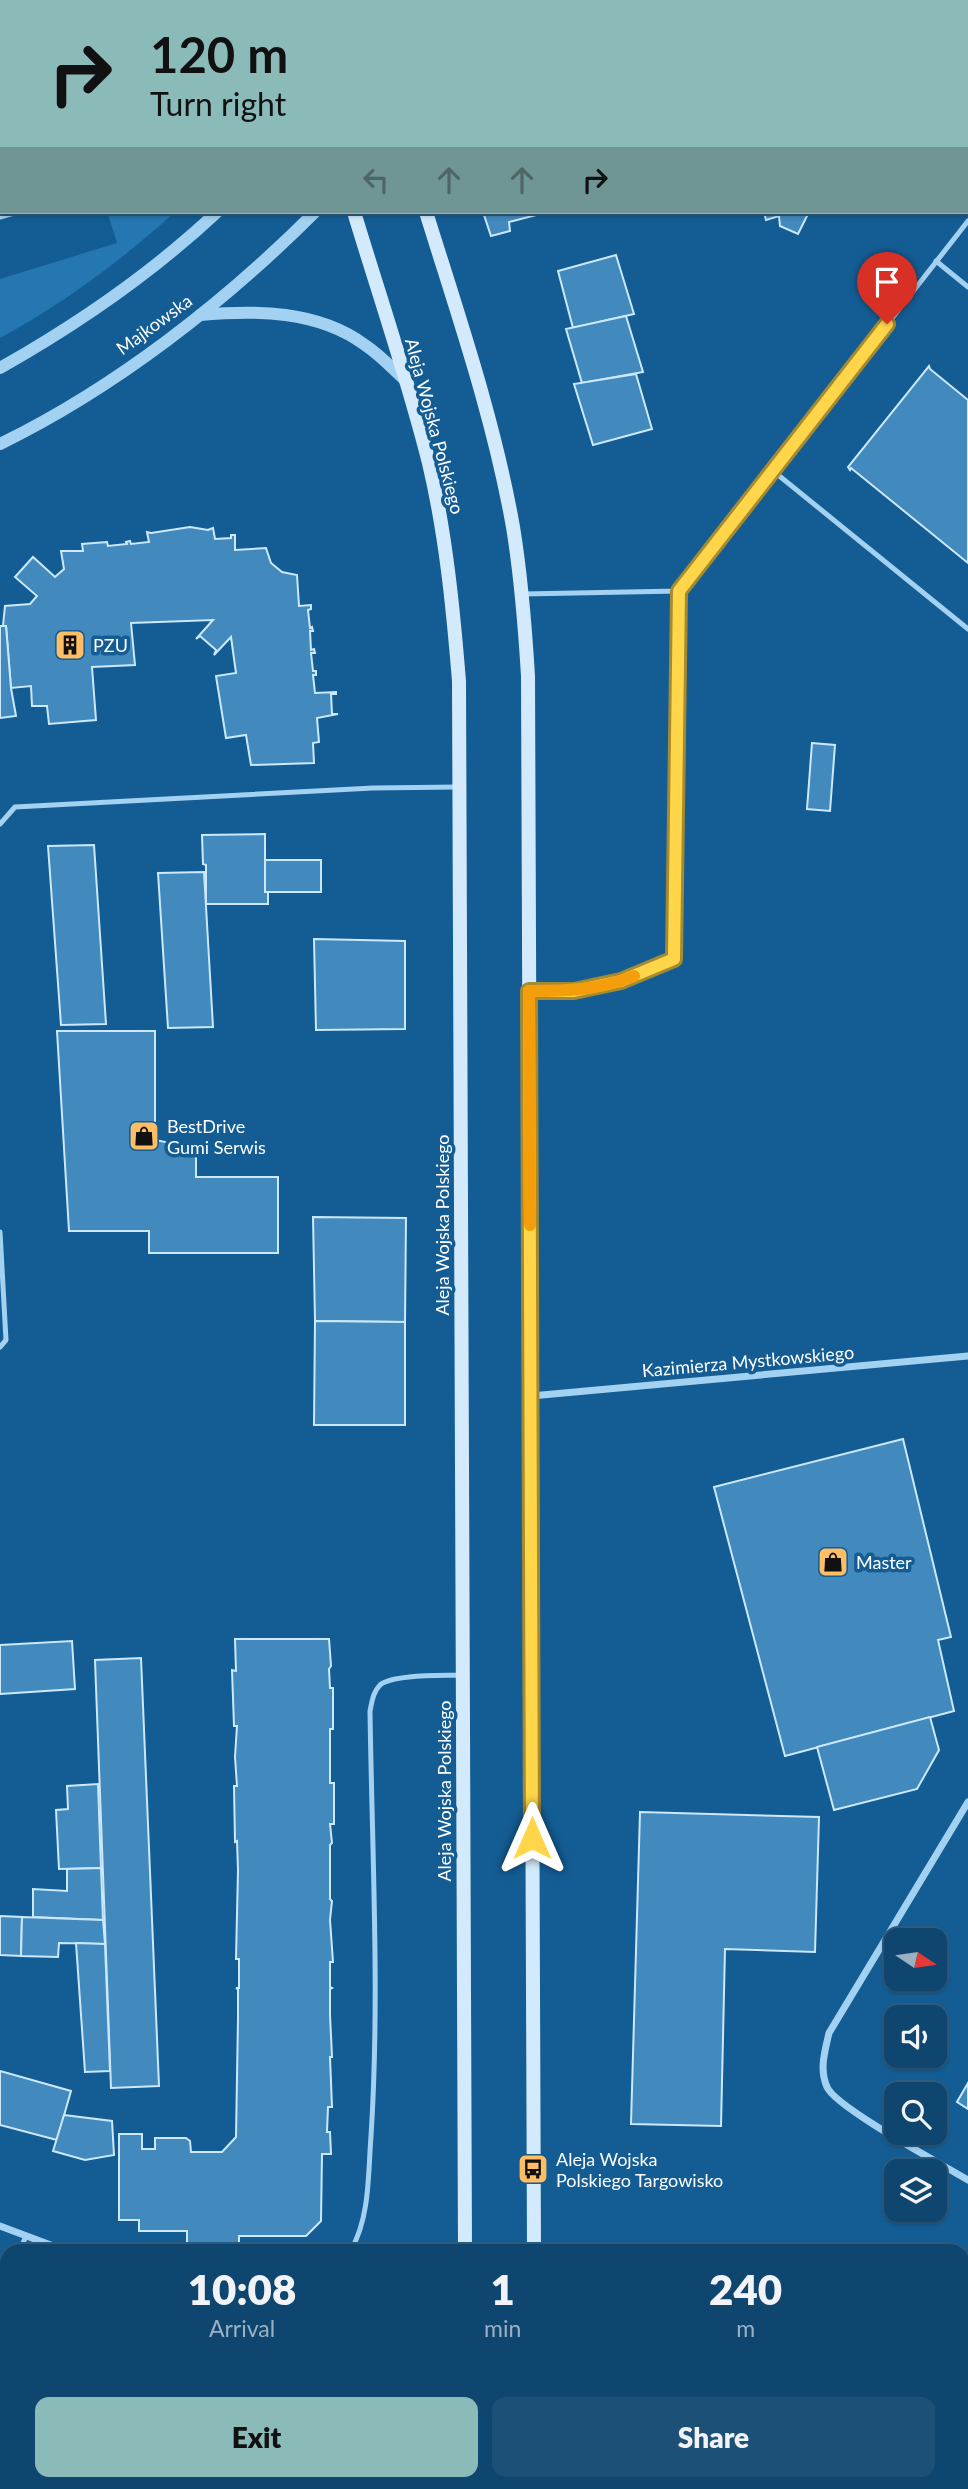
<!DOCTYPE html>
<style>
:root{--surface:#0f466f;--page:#1d5077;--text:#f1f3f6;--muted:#9bb1c3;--line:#2f5e82;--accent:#8bbbb9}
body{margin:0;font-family:Lato,sans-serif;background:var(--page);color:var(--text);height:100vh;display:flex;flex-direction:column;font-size:26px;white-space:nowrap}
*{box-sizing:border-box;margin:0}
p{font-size:23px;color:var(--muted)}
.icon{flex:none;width:38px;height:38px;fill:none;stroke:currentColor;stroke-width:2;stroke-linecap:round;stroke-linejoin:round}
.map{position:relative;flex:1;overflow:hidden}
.drawer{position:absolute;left:0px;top:2244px;width:970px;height:247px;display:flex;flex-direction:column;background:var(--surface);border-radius:21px 21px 0 0;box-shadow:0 2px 5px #0004,0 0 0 2px var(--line)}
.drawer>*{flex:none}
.guide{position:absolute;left:0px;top:0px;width:970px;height:214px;box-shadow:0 2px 5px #0004,0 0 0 2px var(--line);background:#8bbbb9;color:#111;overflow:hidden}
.needle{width:46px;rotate:103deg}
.controls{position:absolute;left:884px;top:1928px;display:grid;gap:14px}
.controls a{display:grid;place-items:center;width:63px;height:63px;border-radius:14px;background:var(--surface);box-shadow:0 2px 5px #0004,0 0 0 2px var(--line);font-size:35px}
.pin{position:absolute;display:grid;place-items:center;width:60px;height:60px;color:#fff;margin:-72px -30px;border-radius:50% 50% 50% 0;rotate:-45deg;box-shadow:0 0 7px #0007}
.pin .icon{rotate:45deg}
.me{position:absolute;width:77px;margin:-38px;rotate:0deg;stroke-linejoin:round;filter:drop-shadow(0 0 5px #0008)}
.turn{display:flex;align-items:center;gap:24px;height:147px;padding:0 35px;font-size:32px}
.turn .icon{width:91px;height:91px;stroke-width:2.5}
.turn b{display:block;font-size:49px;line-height:60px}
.lanes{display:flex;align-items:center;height:66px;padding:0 35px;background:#0003;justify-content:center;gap:35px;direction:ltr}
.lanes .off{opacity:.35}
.eta{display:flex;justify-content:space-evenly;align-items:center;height:119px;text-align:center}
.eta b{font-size:42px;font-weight:800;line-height:49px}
.button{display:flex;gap:14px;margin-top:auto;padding:14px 35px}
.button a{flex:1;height:80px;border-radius:14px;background:var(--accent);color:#111;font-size:28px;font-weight:800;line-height:80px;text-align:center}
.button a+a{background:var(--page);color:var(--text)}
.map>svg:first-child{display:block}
.green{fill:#2477b0}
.building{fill:#4289bd;stroke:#cbe8fc;stroke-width:2}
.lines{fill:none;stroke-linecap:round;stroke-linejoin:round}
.service{stroke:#a3d1f2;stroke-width:5}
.minor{stroke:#a3d1f2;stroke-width:7}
.tertiary{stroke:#a3d1f2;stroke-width:12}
.secondary{stroke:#d2eafc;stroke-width:14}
.route-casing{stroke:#a68a30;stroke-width:18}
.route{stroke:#ffd54a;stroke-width:12}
.slow{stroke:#f59e0b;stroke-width:12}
.labels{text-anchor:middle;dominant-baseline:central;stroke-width:7;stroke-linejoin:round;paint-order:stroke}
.street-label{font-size:18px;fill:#fff;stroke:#145d94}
.poi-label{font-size:18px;fill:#fff;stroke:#145d94;text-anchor:start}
</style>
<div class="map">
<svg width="968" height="2489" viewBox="0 0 968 2489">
<rect width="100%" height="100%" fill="#145d94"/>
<g class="green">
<path d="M115,212H175C122,260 63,304 0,338V279L117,243L108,214Z"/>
<polygon points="41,2483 213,2483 211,2489 53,2489"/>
</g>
<g class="building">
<rect x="60" y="0" width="51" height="2"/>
<polygon points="178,0 257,0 257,2 173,2"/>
<polygon points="859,0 968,0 968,116 968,2"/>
<polygon points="0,60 2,60 0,167"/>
<polygon points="483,212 548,212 509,222 510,231 491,236"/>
<polygon points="764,212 809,212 798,234 780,226 779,216 766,220"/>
<polygon points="616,255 634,314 573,328 558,271"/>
<polygon points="626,316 643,372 582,383 566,329"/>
<polygon points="929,366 930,369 968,400 968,563 851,468 850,470 848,467"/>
<polygon points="636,374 652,429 593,445 574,384"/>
<polygon points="190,527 208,530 213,528 215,539 231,538 231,535 235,535 235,550 266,548 271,563 282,572 297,575 299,606 311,605 311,609 308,610 310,628 312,627 313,631 310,631 311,650 314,649 315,653 311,653 313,671 316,671 316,675 313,675 315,693 336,692 336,694 331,694 332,714 338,714 317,718 319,742 313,743 314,763 251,765 246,735 226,738 216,676 236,673 231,637 214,655 216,650 200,636 196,639 213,620 131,623 135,665 92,667 96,720 49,724 47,706 32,706 31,686 11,688 6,626 3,626 5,606 30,604 37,596 15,577 33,557 55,577 64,569 61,551 83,551 82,544 107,542 108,546 127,544 126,542 130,541 131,544 149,542 147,532 151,533"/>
<polygon points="0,626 6,626 11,688 16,716 0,718"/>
<polygon points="812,743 835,745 830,811 807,809"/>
<polygon points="265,834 265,892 268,892 268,904 206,904 206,865 203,864 202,835"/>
<polygon points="94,845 106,1024 61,1025 48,846"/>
<rect x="265" y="860" width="56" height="32"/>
<polygon points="204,872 213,1027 168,1028 158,873"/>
<polygon points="314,939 405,941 405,1029 316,1030"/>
<polygon points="57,1031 155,1031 155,1140 180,1145 185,1143 191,1144 196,1151 196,1177 278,1177 278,1253 149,1253 149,1231 69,1231"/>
<polygon points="313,1217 406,1218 405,1322 315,1321"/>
<polygon points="315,1321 405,1322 405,1425 314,1425"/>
<polygon points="903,1439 951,1637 938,1640 954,1711 785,1756 714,1487"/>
<polygon points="235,1639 329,1639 331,1666 329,1669 330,1688 333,1688 333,1729 330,1729 330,1783 334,1783 334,1824 330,1824 332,1843 330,1845 330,1899 332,1901 330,1920 333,1962 330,1962 330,1987 332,1988 330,1989 330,2015 332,2057 330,2057 332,2107 328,2107 327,2132 330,2132 331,2154 322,2154 321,2221 306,2236 239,2236 239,2245 219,2245 219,2248 212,2248 212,2244 187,2244 187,2231 139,2231 139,2220 119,2220 119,2134 142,2134 142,2149 155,2149 155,2138 186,2138 190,2141 191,2152 222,2152 236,2137 238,2018 238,1989 236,1988 239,1988 239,1959 236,1959 238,1870 237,1841 235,1842 234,1786 237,1786 235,1757 237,1726 234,1726 232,1670 236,1671"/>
<polygon points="72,1641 75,1689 0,1694 0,1645"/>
<polygon points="141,1658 159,2086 111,2088 95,1660"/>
<polygon points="930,1717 939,1750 917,1789 834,1810 817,1747"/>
<polygon points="98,1784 101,1868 59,1869 56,1810 68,1809 67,1786"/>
<polygon points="640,1812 819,1817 815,1952 725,1949 721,2126 631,2124"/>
<polygon points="101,1868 103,1920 33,1917 33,1889 67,1891 67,1869"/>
<polygon points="0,1916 22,1917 21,1956 0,1955"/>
<polygon points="22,1917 103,1920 105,1944 59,1943 58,1957 21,1956"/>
<polygon points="76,1943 105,1944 110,2071 85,2072"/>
<polygon points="0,2071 71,2091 57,2140 0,2125"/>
<polygon points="968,2083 968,2109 957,2102"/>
<polygon points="64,2115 112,2121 114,2155 85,2160 53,2151"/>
<polygon points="962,2320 968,2323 968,2489 750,2489 753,2483 962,2483"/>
</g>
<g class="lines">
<g class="service">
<polyline points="0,217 18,212"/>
<polyline points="936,261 968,287"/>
<polyline points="772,470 968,629"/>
<polyline points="523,594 679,591 968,221"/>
<polyline points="0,824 15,807 373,788 457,787"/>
<polyline points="532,991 574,991 621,981 674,959 679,591"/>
<polyline points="0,1232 6,1340 0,1347"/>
<polyline points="20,2250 26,2236"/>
<path d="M351,2250C370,2217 368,2174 371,2136C380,1997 372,1851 370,1711C372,1702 373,1692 380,1685C393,1674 444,1676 463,1675"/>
<polyline points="0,2301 7,2284"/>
<polyline points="436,2489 437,2483"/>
</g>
<g class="minor">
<polyline points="531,1396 968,1356"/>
<path d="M968,1802L829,2033C825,2051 819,2069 827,2087C835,2107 943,2165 968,2180"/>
<polyline points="0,2226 64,2250"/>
<polyline points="307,2483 309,2489"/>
<polyline points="253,2489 255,2483"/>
</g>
<g class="tertiary">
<path d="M200,315C255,310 318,310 365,345C380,355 392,368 405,380"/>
<path d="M0,368C78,324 152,273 217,212"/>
<path d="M0,444C115,388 225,302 315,212"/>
</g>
<g class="secondary">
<polyline points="289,0 290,2"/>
<polyline points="360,0 360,2"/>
<polyline points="438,2 440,0"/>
<polyline points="533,2 534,0"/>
<path d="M354,212C379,295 408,379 429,463C446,535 453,608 459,681L465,2250"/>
<path d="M426,212C458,315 494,419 513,527C521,576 525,626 528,676L534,2250"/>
<polyline points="466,2483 467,2489"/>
<polyline points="536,2483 536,2489"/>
</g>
</g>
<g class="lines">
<g class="route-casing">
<polyline id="route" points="532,1838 529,991 574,991 621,981 674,959 679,591 887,324"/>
</g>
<use href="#route" class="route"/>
<path class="slow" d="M530,1225L529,991C565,991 600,990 634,976"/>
</g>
<defs>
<g id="building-square" transform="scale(1.575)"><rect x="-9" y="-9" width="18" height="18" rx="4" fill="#ffbd64" stroke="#145d94"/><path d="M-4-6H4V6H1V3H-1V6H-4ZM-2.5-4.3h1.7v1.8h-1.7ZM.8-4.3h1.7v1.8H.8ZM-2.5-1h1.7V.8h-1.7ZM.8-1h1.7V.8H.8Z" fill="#111"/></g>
<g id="shop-square" transform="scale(1.575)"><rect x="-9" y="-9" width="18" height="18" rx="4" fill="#ffbd64" stroke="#145d94"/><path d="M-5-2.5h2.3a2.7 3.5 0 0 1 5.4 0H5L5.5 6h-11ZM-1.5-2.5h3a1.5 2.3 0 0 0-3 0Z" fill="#111"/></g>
<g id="bus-square" transform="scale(1.575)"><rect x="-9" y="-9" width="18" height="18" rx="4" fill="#ffbd64" stroke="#145d94"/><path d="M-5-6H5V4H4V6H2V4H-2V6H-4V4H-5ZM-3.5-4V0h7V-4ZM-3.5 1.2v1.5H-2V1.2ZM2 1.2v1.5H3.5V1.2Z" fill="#111"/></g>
</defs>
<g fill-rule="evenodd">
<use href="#building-square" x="70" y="645"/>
<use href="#shop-square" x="144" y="1136"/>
<use href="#shop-square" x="833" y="1562"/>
<use href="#bus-square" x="533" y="2169"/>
</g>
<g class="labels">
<g class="street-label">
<text transform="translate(154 324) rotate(-36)">Majkowska</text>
<text transform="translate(435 426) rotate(75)">Aleja Wojska Polskiego</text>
<text transform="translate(442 1225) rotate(-90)">Aleja Wojska Polskiego</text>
<text transform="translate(748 1361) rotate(-5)">Kazimierza Mystkowskiego</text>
<text transform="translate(444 1791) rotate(-90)">Aleja Wojska Polskiego</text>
</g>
<g class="poi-label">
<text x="93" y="645">PZU</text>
<text x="167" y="1126">BestDrive<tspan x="167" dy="21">Gumi Serwis</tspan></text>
<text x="856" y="1562">Master</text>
<text x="556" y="2159">Aleja Wojska<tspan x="556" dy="21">Polskiego Targowisko</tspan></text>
</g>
</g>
</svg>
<div class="controls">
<a><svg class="needle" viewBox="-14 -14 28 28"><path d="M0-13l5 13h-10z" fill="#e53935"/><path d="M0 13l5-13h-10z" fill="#9bb1c3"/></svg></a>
<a><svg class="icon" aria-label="sound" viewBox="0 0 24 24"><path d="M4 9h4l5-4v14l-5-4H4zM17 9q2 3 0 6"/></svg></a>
<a><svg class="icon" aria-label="search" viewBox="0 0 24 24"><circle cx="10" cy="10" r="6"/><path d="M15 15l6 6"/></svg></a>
<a><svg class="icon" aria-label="layers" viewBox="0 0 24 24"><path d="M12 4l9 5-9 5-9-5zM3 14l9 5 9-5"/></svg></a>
</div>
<div class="pin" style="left:887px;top:324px;background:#d93025"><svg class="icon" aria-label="arrive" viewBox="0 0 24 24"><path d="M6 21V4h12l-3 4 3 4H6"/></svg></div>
<svg class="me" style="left:532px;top:1838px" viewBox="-20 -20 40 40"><path d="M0-17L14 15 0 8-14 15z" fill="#ffd54a" stroke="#fff" stroke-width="4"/></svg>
<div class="guide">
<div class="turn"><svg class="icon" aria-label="right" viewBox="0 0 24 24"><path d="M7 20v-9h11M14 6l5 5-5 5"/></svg><div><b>120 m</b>Turn right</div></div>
<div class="lanes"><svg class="icon off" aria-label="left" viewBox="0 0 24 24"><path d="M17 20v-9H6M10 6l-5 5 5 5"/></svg><svg class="icon off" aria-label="ahead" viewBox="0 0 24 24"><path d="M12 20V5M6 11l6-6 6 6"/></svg><svg class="icon off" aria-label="ahead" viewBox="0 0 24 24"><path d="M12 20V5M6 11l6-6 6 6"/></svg><svg class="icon" aria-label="right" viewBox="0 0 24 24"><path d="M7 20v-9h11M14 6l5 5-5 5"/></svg></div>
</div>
<section class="drawer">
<div class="eta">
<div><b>10:08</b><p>Arrival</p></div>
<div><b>1</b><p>min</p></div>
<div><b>240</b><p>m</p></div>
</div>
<div class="button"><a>Exit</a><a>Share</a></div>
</section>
</div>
